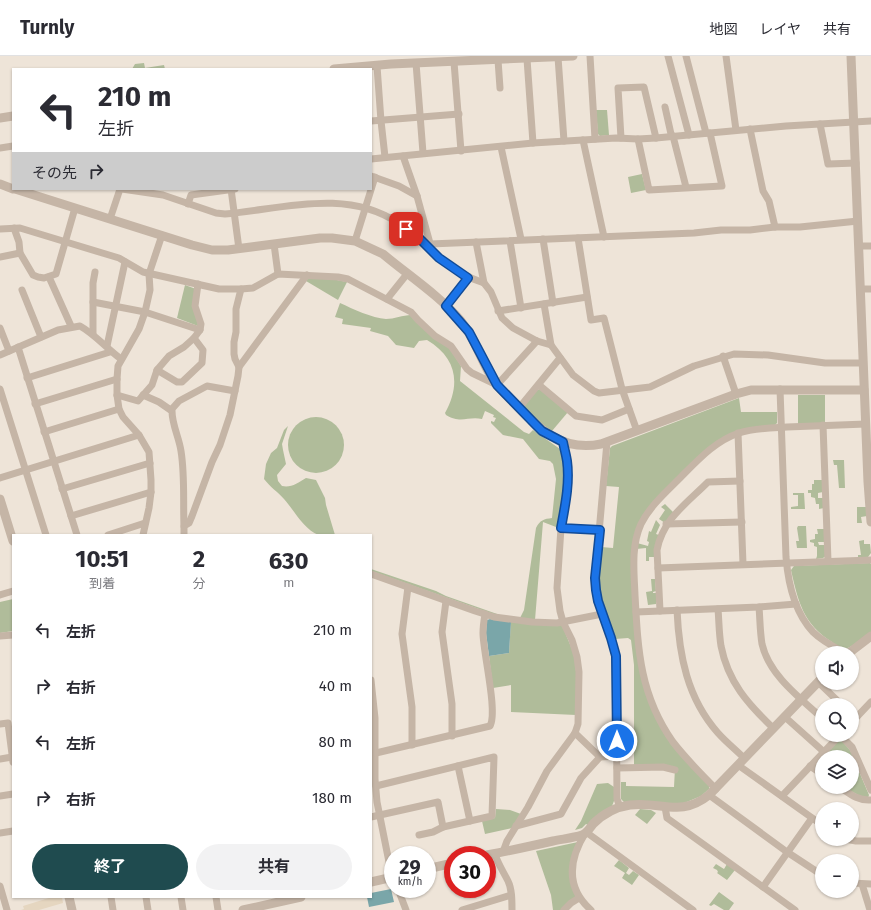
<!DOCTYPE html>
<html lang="ja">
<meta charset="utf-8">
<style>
:root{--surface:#fff;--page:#f2f2f3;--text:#2b2b33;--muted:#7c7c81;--line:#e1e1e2;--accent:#1f4b4f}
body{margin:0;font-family:"Fira Sans","Noto Sans JP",sans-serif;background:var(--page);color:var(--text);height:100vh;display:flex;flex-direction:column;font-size:15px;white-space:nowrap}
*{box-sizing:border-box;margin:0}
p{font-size:13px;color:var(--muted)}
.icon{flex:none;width:22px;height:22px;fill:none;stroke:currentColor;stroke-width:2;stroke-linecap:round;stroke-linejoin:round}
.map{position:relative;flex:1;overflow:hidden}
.panel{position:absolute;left:12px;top:478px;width:360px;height:364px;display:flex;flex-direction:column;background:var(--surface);border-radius:0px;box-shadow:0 1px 3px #0004}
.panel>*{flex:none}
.hud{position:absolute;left:12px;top:12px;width:360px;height:122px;border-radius:0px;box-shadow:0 1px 3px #0004;background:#fff;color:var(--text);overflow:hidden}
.controls{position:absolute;left:815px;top:590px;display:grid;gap:8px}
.controls a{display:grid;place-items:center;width:44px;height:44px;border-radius:50%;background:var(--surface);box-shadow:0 1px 3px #0004;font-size:20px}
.speed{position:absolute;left:384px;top:790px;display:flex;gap:8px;font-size:20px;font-weight:700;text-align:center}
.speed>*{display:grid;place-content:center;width:52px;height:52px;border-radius:50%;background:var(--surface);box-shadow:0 1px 3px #0004;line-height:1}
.speed small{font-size:10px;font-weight:400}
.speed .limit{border:6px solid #d22;background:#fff;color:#111}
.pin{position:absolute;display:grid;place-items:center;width:34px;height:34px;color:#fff;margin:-17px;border-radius:8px;box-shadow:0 2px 6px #0006}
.me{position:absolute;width:44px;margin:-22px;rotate:0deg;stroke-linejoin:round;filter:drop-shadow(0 0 3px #0008)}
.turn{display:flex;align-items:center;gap:14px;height:84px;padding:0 20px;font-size:18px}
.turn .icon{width:52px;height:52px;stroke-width:2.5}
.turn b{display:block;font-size:28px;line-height:34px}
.then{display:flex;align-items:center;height:38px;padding:0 20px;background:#0003;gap:8px;font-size:15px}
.eta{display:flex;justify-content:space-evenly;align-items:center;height:68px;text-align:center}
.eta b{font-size:24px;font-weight:700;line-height:28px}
.action{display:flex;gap:8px;margin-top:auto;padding:8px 20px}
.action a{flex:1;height:46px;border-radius:24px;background:var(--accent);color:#fff;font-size:16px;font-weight:700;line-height:46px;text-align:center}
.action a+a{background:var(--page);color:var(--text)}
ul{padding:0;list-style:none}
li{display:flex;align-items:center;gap:12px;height:56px;padding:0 20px}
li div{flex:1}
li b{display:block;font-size:15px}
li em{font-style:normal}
header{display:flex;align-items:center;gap:24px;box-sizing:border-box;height:56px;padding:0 20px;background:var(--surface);border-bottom:1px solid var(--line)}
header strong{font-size:19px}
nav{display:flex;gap:22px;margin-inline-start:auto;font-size:14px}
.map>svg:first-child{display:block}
.green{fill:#b0bc9a}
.plaza{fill:#e5d6c0}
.water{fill:#7aa6a9}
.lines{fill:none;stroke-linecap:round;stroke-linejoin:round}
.minor{stroke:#c5b5a6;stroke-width:7}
.tertiary{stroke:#c5b5a6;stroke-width:9}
.route-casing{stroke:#114b97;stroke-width:10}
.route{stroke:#1a73e8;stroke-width:7}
</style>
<header>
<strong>Turnly</strong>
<nav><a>地図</a><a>レイヤ</a><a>共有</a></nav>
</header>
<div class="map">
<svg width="871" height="854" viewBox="0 0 871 854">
<rect width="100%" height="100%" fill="#eee4d8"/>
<g class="green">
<polygon points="144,7 145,12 164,9 165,13 154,12 132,13 135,8"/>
<polygon points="596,54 607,54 609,79 600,80 598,78"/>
<polygon points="642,118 646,134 631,137 628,121"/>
<polygon points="308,222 332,223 347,226 338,244 306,225"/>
<polygon points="185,229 196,233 198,270 177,262"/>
<path d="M340,247C353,253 372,262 386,263C394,263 403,259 411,259L450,293L461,310L460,325L524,376L529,378L533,374L560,393C568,418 563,445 559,470L556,471L543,466L535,564L520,562L524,554L536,472C540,464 544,463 552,462L556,423L553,408L550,405L539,403L523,383L503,379L491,367V365L494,366L496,362L493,361L494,359L485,355L482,363C468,360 461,368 446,359L445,357C461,328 457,302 427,284L419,285L414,292L396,289L388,280L370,275L371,272L342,268L343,263L335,261Z"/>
<polygon points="540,333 568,356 552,375 544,370 525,352 524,349 537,334"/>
<polygon points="798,339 825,339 825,367 798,368"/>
<polygon points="739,342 741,356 777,356 777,367 774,370 719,385 637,470 635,582 656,661 709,729 709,733 701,740 682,748 624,746 621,743 621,726 626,726 626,730 674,731 675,712 634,709 634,609 631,584 628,582 615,583 603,554 598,526 601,491 613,492 619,431 606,430 610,392 612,390"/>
<circle cx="316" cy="389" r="28"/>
<path d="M288,370L282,388L283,394L286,408L277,419L278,425L282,430C291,432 298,427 306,422L316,424L325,442L326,449L335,479C330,479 323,480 319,479C304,474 294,454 284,443C277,435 271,432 264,423L266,408L271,397L277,392L284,374Z"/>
<polygon points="833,404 844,404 845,432 839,432 837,409 834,409"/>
<polygon points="814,424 823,424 823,436 818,437 818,442 823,442 824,452 819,453 819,448 816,448 815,442 811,441 811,437 808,437 808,434 812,434 812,428 814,428"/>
<polygon points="793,437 804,437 805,453 791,453 791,451 798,450 798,439 793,439"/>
<polygon points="665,448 674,457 665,467 659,463 665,454 661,451"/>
<polygon points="857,451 866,451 867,460 861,461 862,467 857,467"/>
<polygon points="656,464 660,469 656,478 659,479 655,501 649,501 649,505 646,505 646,492 636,493 637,487 648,490 649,486 647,485 649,475 651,476"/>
<polygon points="798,470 806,470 807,492 797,492 796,485 799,485 797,472"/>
<polygon points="817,473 825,473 825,486 818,486 819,489 824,489 826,500 823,502 816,503 817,500 817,491 814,490 814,487 810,486 810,484 815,483 815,478 818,478"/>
<polygon points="864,484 864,488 870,488 871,497 868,501 858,501 858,499 861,499 859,485"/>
<path d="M870,507L871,508V576C865,580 855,589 848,592C842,594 837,590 832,586C803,568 798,545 791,514L794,510Z"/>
<polygon points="371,513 436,535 446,540 500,559 493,558 371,515"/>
<polygon points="651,523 655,523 656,535 653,536 653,537 656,537 656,548 648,549 646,536 652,535"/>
<polygon points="13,543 13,575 0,577 0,546"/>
<polygon points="511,565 562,569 574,598 576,614 576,659 511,656 511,629 493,632 489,600 509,597"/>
<polygon points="837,684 841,684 850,694 869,739 868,742 866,743 843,731 852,731 852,701 822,701 822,716 816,711 815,708"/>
<polygon points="608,727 614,731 614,745 612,750 588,769 586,768 582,772 575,774 581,765 597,728"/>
<polygon points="496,753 510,754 521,758 512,772 485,778 482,765 495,762"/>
<polygon points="640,753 651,754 656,757 647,768 635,759"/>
<polygon points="578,786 575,792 576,840 562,854 553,854 551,839 536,795"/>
<polygon points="619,804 629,812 626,817 629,819 633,815 639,819 632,829 622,822 625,817 614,810"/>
<polygon points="716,808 724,813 727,808 735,814 727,824 717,817 718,816 717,814 713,812"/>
<polygon points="719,836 734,847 729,854 724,854 714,848 711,850 709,849"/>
</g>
<polygon class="plaza" points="52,841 62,841 63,847 39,854 21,854 24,853 23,850"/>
<g class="water">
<polygon points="490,563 511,566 509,597 489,600 486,577 487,564"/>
<polygon points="391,833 394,846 369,851 367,841 371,841 371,837"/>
</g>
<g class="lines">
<g class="minor">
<polyline points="590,0 595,83"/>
<polyline points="668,0 689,79"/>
<polyline points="686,0 706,77"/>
<polyline points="726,0 736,74"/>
<polyline points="558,1 564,85"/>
<polyline points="527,3 533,87"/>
<polyline points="498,4 500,32"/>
<polyline points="454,6 461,95"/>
<polyline points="416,7 423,97"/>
<polyline points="377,10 381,65 385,101"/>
<polyline points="665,51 671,78 673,80 686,131"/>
<polyline points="371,65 459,58"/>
<polyline points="820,68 828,108 856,107"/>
<polyline points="750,73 763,135 769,145 775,171"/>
<polyline points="621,82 618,32 644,31 656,82"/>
<polyline points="638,83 649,134 722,130 710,77"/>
<polyline points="583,84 604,181"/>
<polyline points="501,91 521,183"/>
<polyline points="0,92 13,90"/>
<polyline points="403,100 417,140 431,191"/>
<polyline points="371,103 533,87 616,82 638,83 656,82 786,70 871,65"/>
<polyline points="371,120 399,130 417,140"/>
<path d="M122,133L163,139L216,157L225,158C282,153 346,132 398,167C410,175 421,184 431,193C434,196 436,200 439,202C452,213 469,222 484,227"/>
<polyline points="231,133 239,193"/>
<polyline points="188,148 191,139 235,133"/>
<polyline points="110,163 120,133"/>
<polyline points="14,172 19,186 20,197 33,219 38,221 44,222 56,218 75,152"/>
<polyline points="0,173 20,172 119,202 143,216 219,233 241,233 253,232 278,218 338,221 348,223 411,256 418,264 435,280 451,290 467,313 472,317 497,329 537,285"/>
<polyline points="578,182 591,264 604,262 622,333 637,375"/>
<polyline points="543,183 553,247"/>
<polyline points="355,185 375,121"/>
<polyline points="510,185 521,252"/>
<polyline points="476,186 484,227 491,236 502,262 513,272 537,285 551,289"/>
<polyline points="274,188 278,218"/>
<polyline points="430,188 694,177 721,174 750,174 775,171 800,171 858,165"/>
<polyline points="859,190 871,190"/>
<polyline points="0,201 20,197"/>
<polyline points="49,221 71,270"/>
<polyline points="860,233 871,233"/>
<polyline points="22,234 41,281"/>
<polyline points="387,243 407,218"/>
<polyline points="93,246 145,256 200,274"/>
<polyline points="544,248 551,289 573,319 594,335 599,337 650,331 694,310 734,298 768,299 825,307 863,307"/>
<polyline points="446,249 469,222"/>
<polyline points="498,255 587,241"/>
<polyline points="0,272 9,295"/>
<polyline points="93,278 93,227 95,216"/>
<polyline points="107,290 125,206"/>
<polyline points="18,291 77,479"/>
<path d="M0,299L58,274L80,270C96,279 107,293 121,303"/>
<polyline points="723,300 736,338"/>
<polyline points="239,311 307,219"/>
<polyline points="157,314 177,326 182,326 202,307 203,294 194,282"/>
<polyline points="27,322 110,296"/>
<polyline points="539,329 576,360 602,364 629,353"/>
<polyline points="0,333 46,479"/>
<path d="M780,333L786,501C788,526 795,557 813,576C822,585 834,591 845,597"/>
<polyline points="117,339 138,345 152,329 157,314 169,300 184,291 194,282 200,274 201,268 195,250 198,228"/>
<path d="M143,339L159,346L172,355C172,369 179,381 181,395C185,420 183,445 184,470"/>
<polyline points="35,348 117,323"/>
<polyline points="519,352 560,302"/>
<polyline points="171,354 179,345 207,330 235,335"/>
<polyline points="823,369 828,505"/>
<polyline points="44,376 119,353"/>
<polyline points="738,377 743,508"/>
<path d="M607,386L595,522C596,550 610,573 616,600L617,743L620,751"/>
<polyline points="0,422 139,379"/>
<polyline points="62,433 150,407"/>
<polyline points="71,460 151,436"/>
<polyline points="666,468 742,466"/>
<polyline points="561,472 600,474"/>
<polyline points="108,479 145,467"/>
<polyline points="143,479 149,452 151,436 151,424 149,396 139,379 123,361 119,353 117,339 117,323 118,310 139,273 145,256 150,234 149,218 162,179"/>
<polyline points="184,479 184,470 189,467 192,460 212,406 220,389 230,359 238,320 239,311 235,303 234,298 234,286 236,276 236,253 241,233"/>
<polyline points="658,512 871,504"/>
<polyline points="371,518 475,555 494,561 532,566 557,567 602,558"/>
<polyline points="408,531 402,578 412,651 412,689"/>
<polyline points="0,539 13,535"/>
<polyline points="446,545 442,576 452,648 452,680"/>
<path d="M759,551C760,563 760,576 762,588C769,619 800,642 822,662"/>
<path d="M718,553C719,565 719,578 721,590C728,626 748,648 773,672"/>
<path d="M677,554C679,599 687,642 718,677C726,686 736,694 744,702"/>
<path d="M660,555L657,494C663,463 686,448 708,426L740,425"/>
<polyline points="636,556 759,551 796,548"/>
<polyline points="0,580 13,579"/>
<polyline points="371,624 375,662 375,723 377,746 392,821"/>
<polyline points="818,626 842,649"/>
<polyline points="785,661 824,696"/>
<polyline points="852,666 871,646"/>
<polyline points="0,668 8,667 13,706"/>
<polyline points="575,677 600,701"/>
<path d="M376,697L490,670C498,656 483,596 483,577C483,571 484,564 485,558"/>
<polyline points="0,703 12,701"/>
<polyline points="738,709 822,769"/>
<polyline points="458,710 470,765"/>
<polyline points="810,710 822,718"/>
<polyline points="617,712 663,711 675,714"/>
<path d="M840,731C850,738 858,745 871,744"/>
<path d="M716,733C701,718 686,703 673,686C640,639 638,595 635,539C634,515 631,490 641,468C650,450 666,436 680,422C698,404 715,385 739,377C754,372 772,372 787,371C813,370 840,369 866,368"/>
<polyline points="709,739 787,796 822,819"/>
<polyline points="0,740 13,738"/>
<polyline points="782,740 840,679 852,691 871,734"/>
<polyline points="665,751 667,762 795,854"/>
<polyline points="371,761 438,746 443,771 492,760 494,701 376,730"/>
<polyline points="516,770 561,758 581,722 600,701 617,700"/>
<polyline points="0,777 13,775"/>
<polyline points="419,779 433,776 443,771"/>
<polyline points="845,783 856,785 871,785"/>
<polyline points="503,796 507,785 528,751 547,715 575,677 578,668 579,616 577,601 572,584 563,566 560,555 557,532 561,472 566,443 567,425 567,405 563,386"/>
<path d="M495,798C498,808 503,815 508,825C512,833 512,844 512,854"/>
<polyline points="852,827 871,828"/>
<polyline points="862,828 870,854"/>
<polyline points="0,830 7,854"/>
<polyline points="763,831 812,762"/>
<polyline points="398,833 406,854"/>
<polyline points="111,841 113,854"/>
<polyline points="146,841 148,854"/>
<polyline points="181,841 183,854"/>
<polyline points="216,841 218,854"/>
<polyline points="462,854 511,839"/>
<polyline points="564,854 571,847 579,842"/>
<path d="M591,854C565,831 569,803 586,776L693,854"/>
</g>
<g class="tertiary">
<polyline points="851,0 868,426 871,466"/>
<polyline points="334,13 391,8 573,0"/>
<polyline points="0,62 13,60"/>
<polyline points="0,128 13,133"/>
<path d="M15,133L192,189L212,194H228L320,182H332L355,185L383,198C408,219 440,240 461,265C475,283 481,305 493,324C499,333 508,341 515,348C540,374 563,396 601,388L736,338L751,334H864"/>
<polyline points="0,443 13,485"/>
<polyline points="849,597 871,580"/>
<path d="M487,799C509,795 531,790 553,785C562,783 573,782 582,779C587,777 590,772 593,768C603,758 616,751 630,749C662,745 680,762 709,739L822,622"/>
<polyline points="427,813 453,807"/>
<polyline points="371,826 393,821"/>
<polyline points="69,841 72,854"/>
<polyline points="243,854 301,841"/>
</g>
</g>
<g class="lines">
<g class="route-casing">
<path id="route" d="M406,173L419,182L439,202L468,222L446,250L469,276L497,329L535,368L542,375L563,386C564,392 566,398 567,405C570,427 565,450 561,472L600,474L595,522L596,534L598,545L611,582L616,600L617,685"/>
</g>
<use href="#route" class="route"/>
</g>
</svg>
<div class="controls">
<a><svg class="icon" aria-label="sound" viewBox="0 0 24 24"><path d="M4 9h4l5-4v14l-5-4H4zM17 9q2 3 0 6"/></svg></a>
<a><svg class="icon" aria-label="search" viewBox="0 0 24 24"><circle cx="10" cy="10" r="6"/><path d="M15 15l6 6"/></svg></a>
<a><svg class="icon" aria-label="layers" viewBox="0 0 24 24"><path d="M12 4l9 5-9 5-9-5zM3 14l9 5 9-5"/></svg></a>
<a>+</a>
<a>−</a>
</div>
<div class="speed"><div>29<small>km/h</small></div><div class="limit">30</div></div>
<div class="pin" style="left:406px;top:173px;background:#d93025"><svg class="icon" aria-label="arrive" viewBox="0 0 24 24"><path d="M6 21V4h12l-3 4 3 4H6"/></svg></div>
<svg class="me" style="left:617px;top:685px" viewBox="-20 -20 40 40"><circle r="17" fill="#1a73e8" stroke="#fff" stroke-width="3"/><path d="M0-11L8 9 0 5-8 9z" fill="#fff"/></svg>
<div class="hud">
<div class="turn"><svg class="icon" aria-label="left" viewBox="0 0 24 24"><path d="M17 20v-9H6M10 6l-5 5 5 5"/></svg><div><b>210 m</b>左折</div></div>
<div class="then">その先<svg class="icon" aria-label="right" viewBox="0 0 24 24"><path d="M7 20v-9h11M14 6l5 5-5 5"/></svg></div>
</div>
<section class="panel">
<div class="eta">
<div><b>10:51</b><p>到着</p></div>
<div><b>2</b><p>分</p></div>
<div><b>630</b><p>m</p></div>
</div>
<ul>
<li><svg class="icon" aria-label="left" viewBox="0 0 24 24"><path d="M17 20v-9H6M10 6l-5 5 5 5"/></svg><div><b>左折</b></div><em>210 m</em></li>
<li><svg class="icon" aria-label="right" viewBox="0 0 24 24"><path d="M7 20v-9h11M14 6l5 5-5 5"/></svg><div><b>右折</b></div><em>40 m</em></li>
<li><svg class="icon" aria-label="left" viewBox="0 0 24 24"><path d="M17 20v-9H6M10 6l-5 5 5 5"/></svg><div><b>左折</b></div><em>80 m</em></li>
<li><svg class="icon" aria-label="right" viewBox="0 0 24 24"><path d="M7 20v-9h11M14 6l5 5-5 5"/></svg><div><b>右折</b></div><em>180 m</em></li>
</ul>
<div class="action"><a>終了</a><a>共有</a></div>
</section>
</div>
